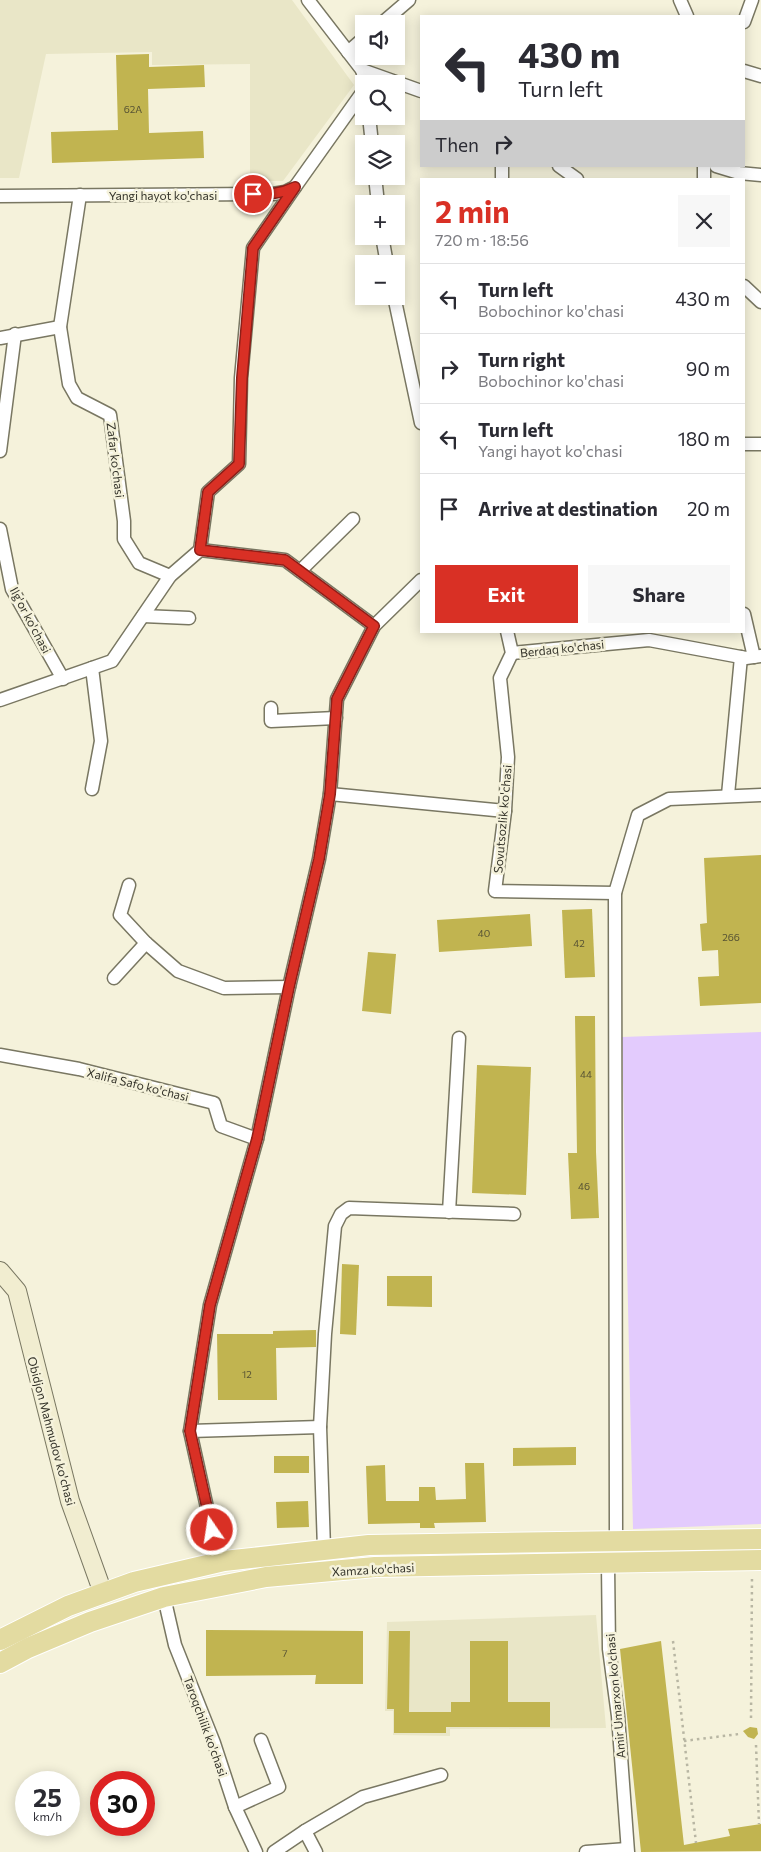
<!DOCTYPE html>
<meta charset="utf-8">
<style>
:root{--surface:#fff;--page:#f7f7f7;--text:#2b2b33;--muted:#7c7c81;--line:#e1e1e2;--accent:#d93025}
body{margin:0;font-family:Commissioner,sans-serif;background:var(--page);color:var(--text);height:100vh;display:flex;flex-direction:column;font-size:19px;white-space:nowrap}
*{box-sizing:border-box;margin:0}
p{font-size:16px;color:var(--muted)}
.icon{flex:none;width:28px;height:28px;fill:none;stroke:currentColor;stroke-width:2;stroke-linecap:round;stroke-linejoin:round}
.map{position:relative;flex:1;overflow:hidden}
.sheet{position:absolute;left:420px;top:178px;width:325px;height:455px;display:flex;flex-direction:column;background:var(--surface);border-radius:0px;box-shadow:0 2px 12px #0003}
.sheet>*{flex:none}
.top-card{position:absolute;left:420px;top:15px;width:325px;height:152px;border-radius:0px;box-shadow:0 2px 12px #0003;background:#fff;color:var(--text);overflow:hidden}
.tools{position:absolute;left:355px;top:15px;display:grid;gap:10px}
.tools a{display:grid;place-items:center;width:50px;height:50px;border-radius:0px;background:var(--surface);box-shadow:0 2px 12px #0003;font-size:25px}
.speed{position:absolute;left:15px;top:1771px;display:flex;gap:10px;font-size:25px;font-weight:700;text-align:center}
.speed>*{display:grid;place-content:center;width:65px;height:65px;border-radius:50%;background:var(--surface);box-shadow:0 2px 12px #0003;line-height:1}
.speed small{font-size:12px;font-weight:400}
.speed .limit{border:8px solid #d22;background:#fff;color:#111}
.pin{position:absolute;display:grid;place-items:center;width:42px;height:42px;color:#fff;margin:-21px;border:2px solid #fff;border-radius:50%;box-shadow:0 1px 5px #0007}
.me{position:absolute;width:55px;margin:-28px;rotate:347deg;stroke-linejoin:round;filter:drop-shadow(0 0 4px #0008)}
.turn{display:flex;align-items:center;gap:18px;height:105px;padding:0 15px;font-size:22px}
.turn .icon{width:65px;height:65px;stroke-width:2.5}
.turn b{display:block;font-size:35px;line-height:42px}
.then{display:flex;align-items:center;height:48px;padding:0 15px;background:#0003;gap:10px;font-size:19px}
.round{display:grid;place-items:center;flex:none;width:52px;height:52px;border-radius:0px;background:var(--page)}
.head{display:flex;align-items:center;justify-content:space-between;height:85px;padding:0 15px}
h1{font-size:30px;font-weight:700;line-height:38px;color:var(--accent)}
.cta{display:flex;gap:10px;margin-top:auto;padding:10px 15px}
.cta a{flex:1;height:58px;border-radius:0px;background:var(--accent);color:#fff;font-size:20px;font-weight:700;line-height:58px;text-align:center}
.cta a+a{background:var(--page);color:var(--text)}
ul{padding:0;list-style:none}
li{display:flex;align-items:center;gap:15px;height:70px;padding:0 15px;border-top:1px solid var(--line)}
li div{flex:1}
li b{display:block;font-size:19px}
li em{font-style:normal}
.map>svg:first-child{display:block}
.built{fill:#e9e6c7}
.green{fill:#e3cbfd}
.building{fill:#c1b450}
.lines{fill:none;stroke-linecap:round;stroke-linejoin:round}
.street-casing{stroke:#797762;stroke-width:15}
.secondary-casing{stroke:#797762;stroke-width:20}
.primary-casing{stroke:#fff;stroke-width:22}
.path{stroke:#b8b6a3;stroke-width:2.5;stroke-dasharray:2.5 4;stroke-linecap:butt}
.street{stroke:#fff;stroke-width:12}
.secondary{stroke:#f1edd0;stroke-width:18}
.primary{stroke:#e3dba1;stroke-width:20}
.route-casing{stroke:#8d1f18;stroke-width:12}
.route{stroke:#d93025;stroke-width:9}
.labels{text-anchor:middle;dominant-baseline:central;stroke-width:5;stroke-linejoin:round;paint-order:stroke}
.number-label{font-size:10px;fill:#575334}
.street-label{font-size:12px;fill:#34332a;stroke:#f5f2db}
</style>
<div class="map">
<svg width="761" height="1852" viewBox="0 0 761 1852">
<rect width="100%" height="100%" fill="#f5f2db"/>
<g class="built">
<polygon points="0,0 292,0 354,85 283,181 250,181 250,64 152,65 152,52 46,54 19,178 0,178"/>
<polygon points="596,1615 606,1728 450,1729 450,1736 393,1735 393,1711 385,1711 387,1622"/>
</g>
<polygon class="green" points="761,1032 761,1524 633,1529 622,1037"/>
<g class="building">
<polygon points="149,54 149,67 204,65 205,87 148,89 149,133 203,131 204,158 52,163 51,132 118,130 116,55"/>
<polygon points="761,855 761,1003 700,1006 698,977 719,976 718,950 702,951 700,924 707,923 704,858"/>
<polygon points="592,909 595,977 565,978 562,910"/>
<polygon points="530,914 532,946 439,952 437,920"/>
<polygon points="368,952 396,954 391,1014 362,1011"/>
<polygon points="575,1016 595,1016 596,1152 599,1218 571,1219 568,1153 577,1153"/>
<polygon points="477,1065 531,1067 526,1195 472,1193"/>
<polygon points="342,1264 359,1265 356,1335 340,1334"/>
<polygon points="387,1276 432,1276 432,1307 387,1306"/>
<polygon points="316,1330 316,1347 276,1348 277,1400 218,1400 217,1334 273,1334 273,1331"/>
<polygon points="576,1447 576,1465 513,1466 513,1448"/>
<rect x="274" y="1456" width="35" height="17"/>
<polygon points="465,1463 484,1463 486,1522 434,1523 435,1528 420,1528 420,1523 368,1524 366,1466 385,1465 386,1501 419,1501 419,1487 435,1487 436,1500 466,1499"/>
<polygon points="308,1501 309,1527 277,1528 276,1502"/>
<polygon points="206,1630 363,1631 363,1684 315,1684 316,1675 206,1676"/>
<polygon points="389,1631 410,1631 409,1712 451,1712 451,1702 470,1702 470,1641 508,1641 508,1702 550,1702 550,1727 446,1727 446,1733 394,1733 394,1709 387,1709"/>
<polygon points="661,1641 684,1845 730,1836 728,1829 761,1824 761,1851 641,1852 620,1649"/>
<polygon points="750,1727 757,1728 758,1734 754,1739 748,1737 743,1731"/>
</g>
<g class="lines">
<g class="street-casing">
<g id="street">
<polyline points="308,0 362,70 366,84"/>
<polyline points="680,0 687,16"/>
<polyline points="744,22 752,0"/>
<polyline points="381,24 409,0"/>
<polyline points="348,52 364,38"/>
<polyline points="362,70 421,91"/>
<polyline points="744,71 761,76"/>
<polyline points="369,116 372,144"/>
<polyline points="559,166 577,179"/>
<polyline points="704,166 704,179"/>
<polyline points="716,166 739,173 761,175"/>
<polyline points="375,176 378,204"/>
<polyline points="502,179 502,166"/>
<polyline points="80,195 60,327 69,384 77,398 110,415 124,521 124,539 139,563 170,576"/>
<polyline points="0,196 273,194 285,192 295,187 364,90"/>
<polyline points="382,236 387,264"/>
<polyline points="744,286 761,302"/>
<polyline points="394,296 421,423"/>
<polyline points="0,338 60,327"/>
<polyline points="744,444 761,444"/>
<polyline points="0,451 15,334"/>
<polyline points="0,529 12,589 63,679"/>
<polyline points="200,550 285,560 374,626"/>
<polyline points="300,571 353,519"/>
<polyline points="744,614 754,657"/>
<polyline points="143,616 189,618"/>
<polyline points="507,631 512,653 500,678 508,757 505,811 495,891 615,893"/>
<polyline points="512,653 649,640 746,658 761,656"/>
<polyline points="0,700 112,661 170,576 200,550 208,492 239,464 241,378 253,248 295,187"/>
<polyline points="271,708 271,721 336,718"/>
<polyline points="92,789 101,741 92,668"/>
<polyline points="330,794 505,811"/>
<polyline points="728,795 741,657"/>
<polyline points="129,885 120,915 146,943 178,971 224,988 289,987"/>
<polyline points="114,978 146,943"/>
<polyline points="0,1055 79,1069 214,1103 221,1126 257,1139"/>
<polyline points="449,1212 459,1038"/>
<polyline points="190,1431 320,1427"/>
<polyline points="324,1549 320,1427 325,1334 335,1226 341,1214 349,1208 514,1214"/>
<polyline points="224,1561 212,1530 190,1431 210,1305 257,1139 289,987 319,859 330,794 337,699 374,626 421,580"/>
<polyline points="164,1597 175,1645 214,1743 235,1807 256,1852"/>
<polyline points="235,1807 279,1787 261,1740"/>
<polyline points="305,1831 316,1852"/>
<polyline points="274,1852 305,1831 363,1797 441,1775"/>
<polyline points="586,1852 627,1849"/>
<polyline points="628,1852 618,1716 609,1649 608,1564 616,1540 615,893 638,815 669,799 761,795"/>
</g>
</g>
<g class="secondary-casing">
<polyline id="secondary" points="0,1271 17,1291 70,1501 103,1593"/>
</g>
<g class="primary-casing">
<g id="primary">
<polyline points="0,1640 68,1606 134,1582 224,1561 369,1545 761,1539"/>
<polyline points="0,1663 28,1648 90,1622 164,1597 266,1577 375,1567 761,1560"/>
</g>
</g>
<g class="path">
<polyline points="673,1641 696,1843"/>
<polyline points="751,1718 752,1577"/>
<polyline points="684,1741 739,1734"/>
<polyline points="756,1745 759,1824"/>
</g>
<use href="#street" class="street"/>
<use href="#secondary" class="secondary"/>
<use href="#primary" class="primary"/>
</g>
<g class="lines">
<g class="route-casing">
<path id="route" d="M212,1530L190,1431L210,1305L257,1139L289,987L319,859L330,794L337,699L374,626L285,560L200,550L208,492L239,464L242,378L253,248L295,187C281,194 269,194 253,194"/>
</g>
<use href="#route" class="route"/>
</g>
<g class="labels">
<g class="number-label">
<text x="133" y="109">62А</text>
<text x="484" y="933">40</text>
<text x="731" y="937">266</text>
<text x="579" y="943">42</text>
<text x="586" y="1074">44</text>
<text x="584" y="1186">46</text>
<text x="247" y="1374">12</text>
<text x="285" y="1653">7</text>
</g>
<g class="street-label">
<text x="163" y="195">Yangi hayot ko'chasi</text>
<text transform="translate(116 460) rotate(83)">Zafar ko'chasi</text>
<text transform="translate(31 620) rotate(62)">Ilg'or ko'chasi</text>
<text transform="translate(562 648) rotate(-6)">Berdaq ko'chasi</text>
<text transform="translate(502 819) rotate(-85)">Sovutsozlik ko'chasi</text>
<text transform="translate(138 1084) rotate(14)">Xalifa Safo ko'chasi</text>
<text transform="translate(52 1431) rotate(75)">Obidjon Mahmudov ko'chasi</text>
<text transform="translate(373 1569) rotate(-3)">Xamza ko'chasi</text>
<text transform="translate(615 1696) rotate(-95)">Amir Umarxon ko'chasi</text>
<text transform="translate(206 1726) rotate(70)">Taroqchilik ko'chasi</text>
</g>
</g>
</svg>
<div class="tools">
<a><svg class="icon" aria-label="sound" viewBox="0 0 24 24"><path d="M4 9h4l5-4v14l-5-4H4zM17 9q2 3 0 6"/></svg></a>
<a><svg class="icon" aria-label="search" viewBox="0 0 24 24"><circle cx="10" cy="10" r="6"/><path d="M15 15l6 6"/></svg></a>
<a><svg class="icon" aria-label="layers" viewBox="0 0 24 24"><path d="M12 4l9 5-9 5-9-5zM3 14l9 5 9-5"/></svg></a>
<a>+</a>
<a>−</a>
</div>
<div class="speed"><div>25<small>km/h</small></div><div class="limit">30</div></div>
<div class="pin" style="left:253px;top:194px;background:#d93025"><svg class="icon" aria-label="arrive" viewBox="0 0 24 24"><path d="M6 21V4h12l-3 4 3 4H6"/></svg></div>
<svg class="me" style="left:212px;top:1530px" viewBox="-20 -20 40 40"><circle r="17" fill="#d93025" stroke="#fff" stroke-width="3"/><path d="M0-11L8 9 0 5-8 9z" fill="#fff"/></svg>
<div class="top-card">
<div class="turn"><svg class="icon" aria-label="left" viewBox="0 0 24 24"><path d="M17 20v-9H6M10 6l-5 5 5 5"/></svg><div><b>430 m</b>Turn left</div></div>
<div class="then">Then<svg class="icon" aria-label="right" viewBox="0 0 24 24"><path d="M7 20v-9h11M14 6l5 5-5 5"/></svg></div>
</div>
<section class="sheet">
<div class="head"><div><h1>2 min</h1><p>720 m · 18:56</p></div><a class="round"><svg class="icon" aria-label="close" viewBox="0 0 24 24"><path d="M6 6l12 12M18 6L6 18"/></svg></a></div>
<ul>
<li><svg class="icon" aria-label="left" viewBox="0 0 24 24"><path d="M17 20v-9H6M10 6l-5 5 5 5"/></svg><div><b>Turn left</b><p>Bobochinor ko'chasi</p></div><em>430 m</em></li>
<li><svg class="icon" aria-label="right" viewBox="0 0 24 24"><path d="M7 20v-9h11M14 6l5 5-5 5"/></svg><div><b>Turn right</b><p>Bobochinor ko'chasi</p></div><em>90 m</em></li>
<li><svg class="icon" aria-label="left" viewBox="0 0 24 24"><path d="M17 20v-9H6M10 6l-5 5 5 5"/></svg><div><b>Turn left</b><p>Yangi hayot ko'chasi</p></div><em>180 m</em></li>
<li><svg class="icon" aria-label="arrive" viewBox="0 0 24 24"><path d="M6 21V4h12l-3 4 3 4H6"/></svg><div><b>Arrive at destination</b></div><em>20 m</em></li>
</ul>
<div class="cta"><a>Exit</a><a>Share</a></div>
</section>
</div>
